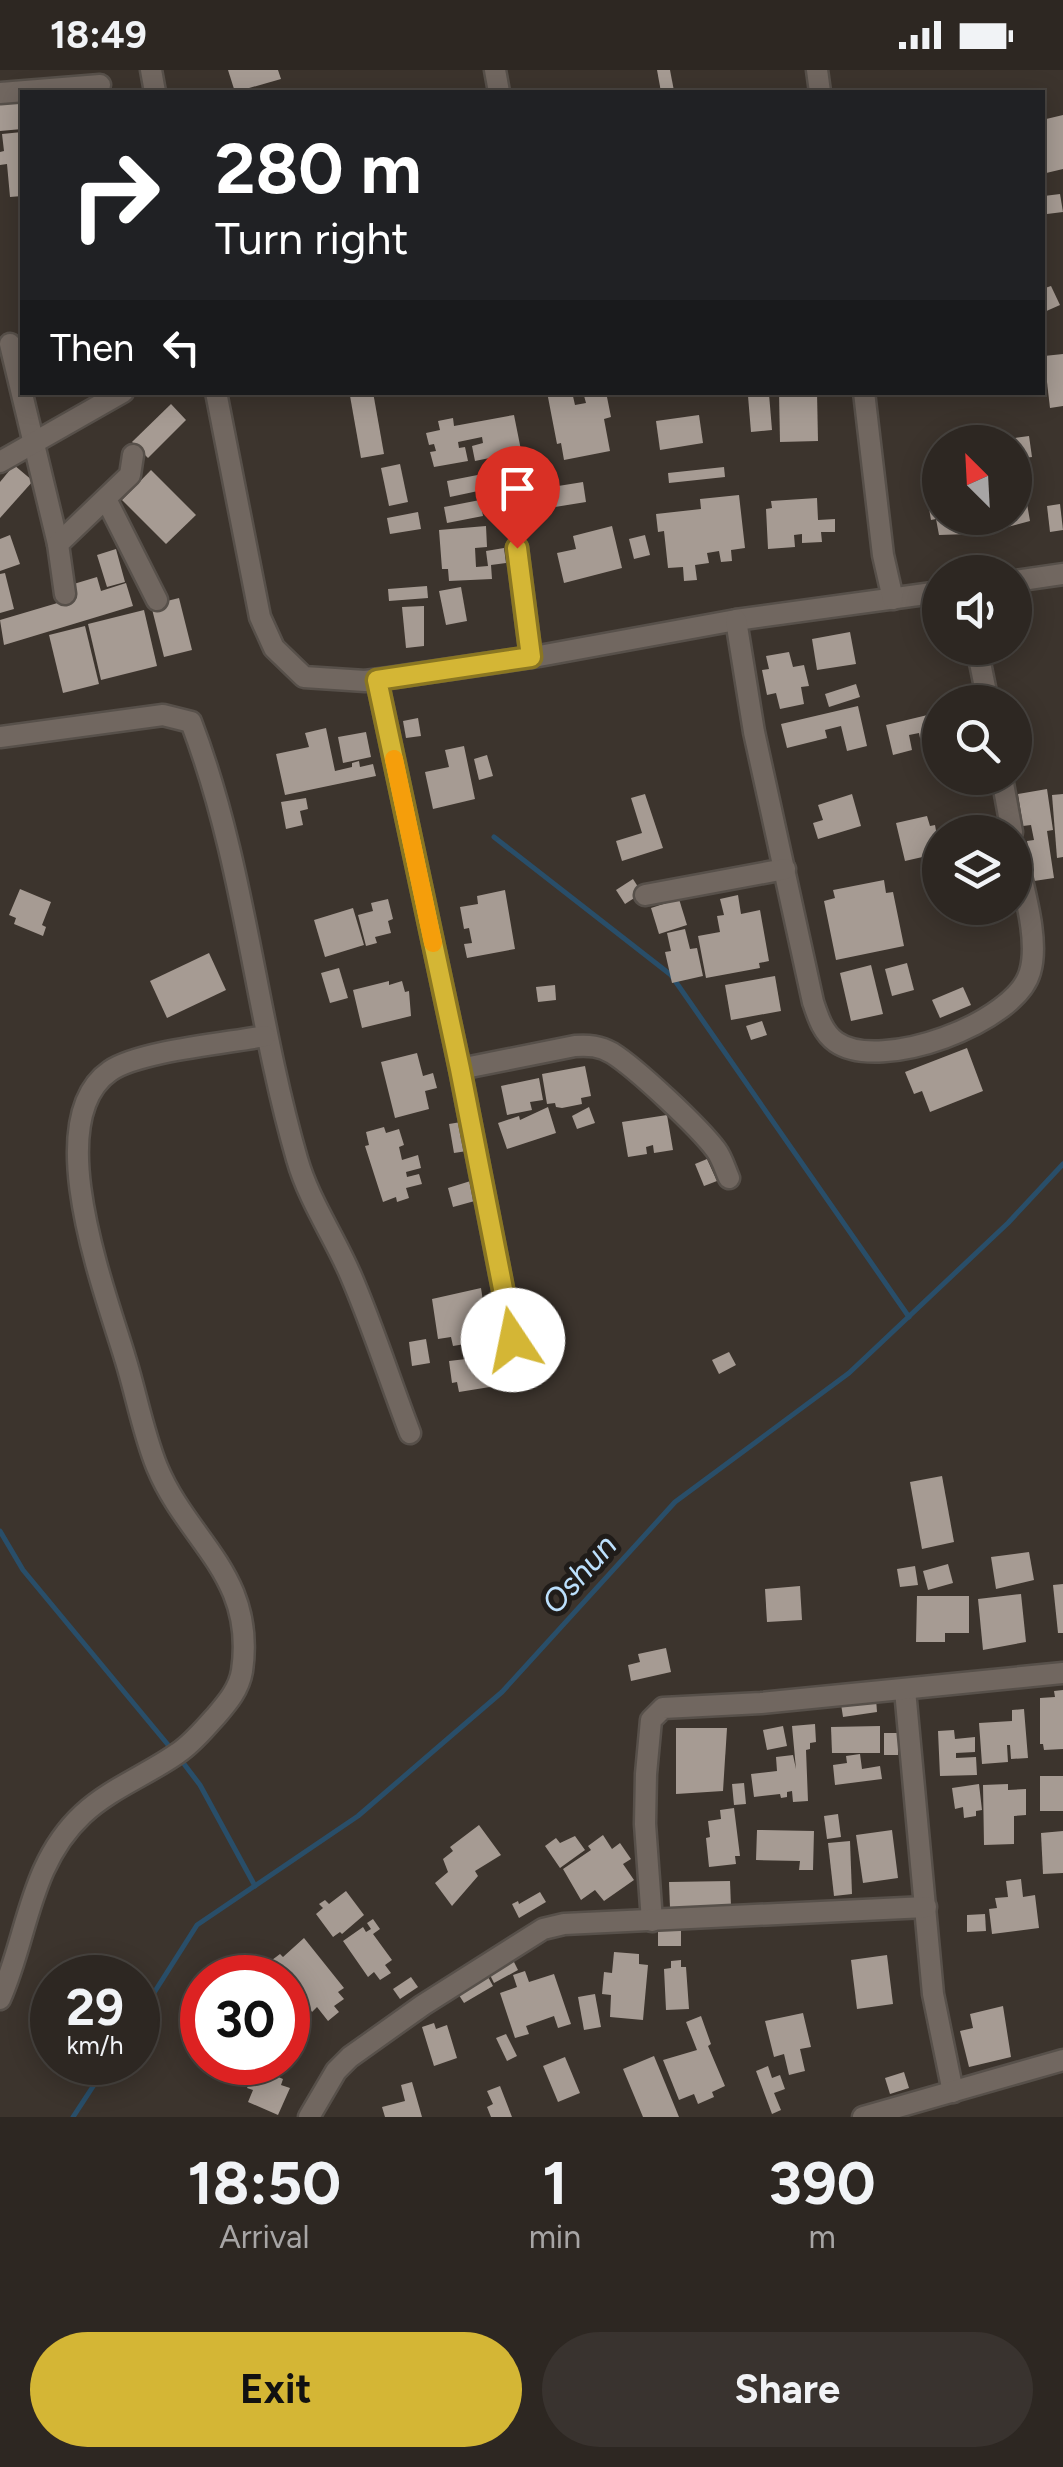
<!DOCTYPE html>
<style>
:root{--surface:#2d2722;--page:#39332f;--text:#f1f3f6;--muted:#a7a5a5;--line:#484440;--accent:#d4b635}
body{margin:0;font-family:Figtree,sans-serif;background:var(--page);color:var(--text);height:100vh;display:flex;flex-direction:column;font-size:38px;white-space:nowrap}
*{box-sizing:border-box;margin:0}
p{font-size:32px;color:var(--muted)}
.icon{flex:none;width:55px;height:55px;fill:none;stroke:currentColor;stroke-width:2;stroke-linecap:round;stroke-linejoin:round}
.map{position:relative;height:2047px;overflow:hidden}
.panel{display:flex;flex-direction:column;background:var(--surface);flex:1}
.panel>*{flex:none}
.top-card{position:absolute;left:20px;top:20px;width:1025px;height:305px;border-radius:0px;box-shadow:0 5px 25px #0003,0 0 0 2px var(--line);background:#202124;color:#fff;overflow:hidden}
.needle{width:65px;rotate:336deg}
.tools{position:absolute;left:922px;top:355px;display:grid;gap:20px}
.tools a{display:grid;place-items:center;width:110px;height:110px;border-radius:50%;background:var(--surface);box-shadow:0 5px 25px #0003,0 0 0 2px var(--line);font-size:50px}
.speed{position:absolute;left:30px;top:1885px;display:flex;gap:20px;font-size:50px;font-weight:700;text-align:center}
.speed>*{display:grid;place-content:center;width:130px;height:130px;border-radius:50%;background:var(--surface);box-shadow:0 5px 25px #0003,0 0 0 2px var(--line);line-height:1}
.speed small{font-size:25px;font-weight:400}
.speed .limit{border:15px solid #d22;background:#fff;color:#111}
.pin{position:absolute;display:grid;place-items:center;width:85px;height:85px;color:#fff;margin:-102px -42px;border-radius:50% 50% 50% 0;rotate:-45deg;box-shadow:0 0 10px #0007}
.pin .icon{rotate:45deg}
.me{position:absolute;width:110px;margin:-55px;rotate:349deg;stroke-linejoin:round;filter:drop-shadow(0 0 8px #0008)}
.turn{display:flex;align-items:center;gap:35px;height:210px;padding:0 30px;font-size:45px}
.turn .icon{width:130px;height:130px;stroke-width:2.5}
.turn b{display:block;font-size:70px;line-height:85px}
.then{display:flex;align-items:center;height:95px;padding:0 30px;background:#0003;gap:20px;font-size:38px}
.eta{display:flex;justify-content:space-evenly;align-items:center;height:170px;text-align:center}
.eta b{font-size:60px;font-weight:700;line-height:70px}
.primary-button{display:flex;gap:20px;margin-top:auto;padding:20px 30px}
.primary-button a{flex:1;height:115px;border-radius:60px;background:var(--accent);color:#111;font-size:40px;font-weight:700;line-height:115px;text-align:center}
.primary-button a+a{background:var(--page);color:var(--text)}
.status{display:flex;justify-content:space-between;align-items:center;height:70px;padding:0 50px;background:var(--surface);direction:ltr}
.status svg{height:28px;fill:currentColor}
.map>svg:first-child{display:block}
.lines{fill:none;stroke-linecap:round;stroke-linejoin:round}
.stream{stroke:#294e69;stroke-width:5}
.building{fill:#a69b93}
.minor-casing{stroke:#57504a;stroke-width:25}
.minor{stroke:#716760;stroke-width:20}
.route-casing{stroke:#8a7622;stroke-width:25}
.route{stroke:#d4b635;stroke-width:18}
.slow{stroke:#f59e0b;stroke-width:18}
.labels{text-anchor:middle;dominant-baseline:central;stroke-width:10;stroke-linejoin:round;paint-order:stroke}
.water-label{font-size:32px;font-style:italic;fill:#bce0fd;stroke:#201c19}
</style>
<div class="status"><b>18:49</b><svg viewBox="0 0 49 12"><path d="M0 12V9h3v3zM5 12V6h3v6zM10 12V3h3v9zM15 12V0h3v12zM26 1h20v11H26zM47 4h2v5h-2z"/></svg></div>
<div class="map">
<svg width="1063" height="2047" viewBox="0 0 1063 2047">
<rect width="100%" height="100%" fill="#3c342d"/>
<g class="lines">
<g class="stream">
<polyline points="494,767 671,905 909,1247"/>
<polyline points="0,1461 23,1500 174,1682"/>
<polyline points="181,1690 200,1715 255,1816"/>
<polyline points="138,1948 197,1855 358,1746 502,1622 675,1432 849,1303 1008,1153 1063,1094"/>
<polyline points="73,2047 109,1992"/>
</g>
</g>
<g class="building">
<polygon points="228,0 278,0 281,9 235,22"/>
<polygon points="657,0 670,0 674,21 661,22"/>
<polygon points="22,25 22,59 0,61 0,27"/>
<polygon points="1063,45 1063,99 1042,104 1042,50"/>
<polygon points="22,62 22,126 10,127 7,94 0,95 0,82 4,81 2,64"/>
<polygon points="1060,124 1063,142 1047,144 1044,126"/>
<polygon points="1051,216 1060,235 1042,243 1042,219"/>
<polygon points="1063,284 1063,336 1050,338 1044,286"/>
<polygon points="373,322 384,384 361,388 350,326"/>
<polygon points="547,322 572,322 575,335 586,333 583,322 606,322 611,347 604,349 610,381 564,390 561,373 557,374"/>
<polygon points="779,322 817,322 818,371 780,372"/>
<polygon points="769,324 772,360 751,362 748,326"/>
<polygon points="171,334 186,350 148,388 132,372"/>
<polygon points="514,345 522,385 510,387 509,384 475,391 472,376 483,373 482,367 458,372 459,378 465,377 468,391 434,397 430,382 436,381 434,374 429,375 426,363 440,360 438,351 453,348 454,356"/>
<polygon points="699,345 703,373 660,380 656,351"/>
<polygon points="1029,366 1032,387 1015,389 1015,368"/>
<polygon points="400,394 408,432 389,436 381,398"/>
<polygon points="14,395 33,411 0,448 0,412"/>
<polygon points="724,397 725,407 669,413 668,403"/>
<polygon points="1021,399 1030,451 996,460 995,456 969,460 969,464 939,465 936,449 931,450 928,432 933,431 931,414 940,412 940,448 1015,448 1015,400"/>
<polygon points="151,400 196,445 166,474 122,430"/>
<polygon points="503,400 506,415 450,427 447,411"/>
<polygon points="583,412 586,432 555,437 552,417"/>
<polygon points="520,425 524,448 497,456 492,431"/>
<polygon points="739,425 745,478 731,480 732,491 721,492 719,481 707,483 709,493 695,495 697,510 684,511 683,497 668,498 664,461 658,462 656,444 701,439 700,429"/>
<polygon points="817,428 818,450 835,449 835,462 821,462 822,472 802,473 802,464 794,465 795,477 768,479 766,439 772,438 771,431"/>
<polygon points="480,430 483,446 447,453 444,437"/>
<polygon points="1060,434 1063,460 1050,462 1047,436"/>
<polygon points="418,442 421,459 390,464 387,448"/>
<polygon points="486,456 487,477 475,478 476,497 488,496 486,481 504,478 506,493 491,495 492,509 449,511 448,499 442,499 439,460"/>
<polygon points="612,456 622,498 564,513 557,483 576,479 573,466"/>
<polygon points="10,465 20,494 0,501 0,469"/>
<polygon points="645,465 650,485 634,489 629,469"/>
<polygon points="116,479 125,512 107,517 97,485"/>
<polygon points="5,503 14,539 0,543 0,504"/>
<polygon points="97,507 101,521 126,513 133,536 4,575 0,550 71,529 67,516"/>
<polygon points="427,516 428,528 389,531 388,519"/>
<polygon points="461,517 467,551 446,555 439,521"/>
<polygon points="179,528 192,580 164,587 151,535"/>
<polygon points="424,536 424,576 406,578 402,537"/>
<polygon points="144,540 157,596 101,610 88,554"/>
<polygon points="85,556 99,614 63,623 49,565"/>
<polygon points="850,562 856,594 817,600 812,569"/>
<polygon points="789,582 793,597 804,595 809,616 801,617 804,634 780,639 776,623 767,625 762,600 769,599 766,586"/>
<polygon points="856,614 860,627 829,637 825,624"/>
<polygon points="858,636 867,676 847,681 841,656 825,660 827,668 787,678 781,654"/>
<polygon points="940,642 940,684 924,688 919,663 909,665 912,680 893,685 886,655"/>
<polygon points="418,648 421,666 406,668 403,651"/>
<polygon points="326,658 335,701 352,697 352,693 359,691 360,697 373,694 376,706 285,725 276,684 309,677 305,663"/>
<polygon points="366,662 371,687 343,693 338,667"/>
<polygon points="464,676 475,729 433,739 425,702 449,697 445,680"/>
<polygon points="487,685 493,706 479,710 474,689"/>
<polygon points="1047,719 1053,760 1047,761 1054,808 1034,811 1027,771 1034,770 1031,755 1023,756 1018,724"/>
<polygon points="645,724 663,778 622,791 616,771 642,763 631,728"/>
<polygon points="852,724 861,756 818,769 813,753 823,750 818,735"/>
<polygon points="1063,724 1063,787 1057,788 1052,725"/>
<polygon points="306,728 308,739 300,741 303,755 286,759 281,732"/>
<polygon points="927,746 930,756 935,755 940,783 905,791 896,753"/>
<polygon points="633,809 642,823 625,834 616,820"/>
<polygon points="884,810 886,823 893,822 904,876 836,890 824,831 835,828 833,820"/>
<polygon points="20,819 51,832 42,855 46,857 43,866 14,854 16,848 9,845"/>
<polygon points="505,820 515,879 467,888 464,874 472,873 469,858 464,859 460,837 478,834 477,826"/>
<polygon points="738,825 741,844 760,840 769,891 759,893 760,898 706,908 698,866 720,862 717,846 724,845 720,829"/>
<polygon points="388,829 393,849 388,851 391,863 375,867 377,873 366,876 358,845 373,841 371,833"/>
<polygon points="679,829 687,855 659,864 651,838"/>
<polygon points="353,838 364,875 325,887 314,850"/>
<polygon points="685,859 690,879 697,878 703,906 672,913 665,882 671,881 667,863"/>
<polygon points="209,883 226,920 167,948 150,911"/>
<polygon points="907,893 914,920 892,926 885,899"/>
<polygon points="871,895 883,944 851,951 840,903"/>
<polygon points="339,898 348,928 330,933 321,903"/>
<polygon points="775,906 781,941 731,950 725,915"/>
<polygon points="389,911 389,915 402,911 405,922 409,921 411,946 362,958 353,920"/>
<polygon points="555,915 556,930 538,932 536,917"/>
<polygon points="963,917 971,935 940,948 932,930"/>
<polygon points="762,951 767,965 751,970 746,956"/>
<polygon points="967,978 983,1021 930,1042 922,1021 914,1024 905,1002"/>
<polygon points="417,983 423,1006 433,1003 437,1018 425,1021 429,1039 395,1048 381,992"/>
<polygon points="585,996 591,1026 581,1028 582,1034 562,1038 556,1037 555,1033 547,1034 542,1004"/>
<polygon points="539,1008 543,1030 530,1032 532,1040 507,1045 501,1016"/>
<polygon points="548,1037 556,1063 507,1079 498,1053 519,1046 520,1050"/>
<polygon points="589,1037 595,1053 577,1059 572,1046"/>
<polygon points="667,1045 673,1080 654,1083 653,1075 646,1077 647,1084 628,1087 622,1052"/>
<polygon points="461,1052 467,1081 454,1083 449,1054"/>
<polygon points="384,1057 386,1063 399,1059 404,1075 399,1077 402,1090 418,1085 421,1098 406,1102 407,1107 419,1104 422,1114 406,1118 409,1128 397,1132 396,1127 383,1132 365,1076 369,1075 366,1062"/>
<polygon points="707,1089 717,1111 704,1116 695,1094"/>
<polygon points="477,1109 482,1129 453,1137 448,1118"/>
<polygon points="481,1218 489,1270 453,1276 451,1267 438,1269 432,1229"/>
<polygon points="426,1269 430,1293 412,1296 409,1272"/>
<polygon points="729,1282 736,1295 719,1304 712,1290"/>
<polygon points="483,1287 485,1299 496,1297 496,1316 459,1322 457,1312 452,1313 449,1291"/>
<polygon points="942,1406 954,1472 922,1479 910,1412"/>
<polygon points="1029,1482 1034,1510 996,1519 991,1487"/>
<polygon points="948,1494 953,1513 928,1520 923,1501"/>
<polygon points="915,1496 918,1515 900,1517 897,1499"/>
<polygon points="1063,1514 1063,1563 1058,1563 1053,1515"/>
<polygon points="800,1516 802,1550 767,1552 765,1519"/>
<polygon points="1021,1524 1026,1572 983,1580 978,1529"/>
<polygon points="917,1526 969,1526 969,1563 945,1563 945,1572 916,1572"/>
<polygon points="666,1578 671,1602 631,1611 628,1595 640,1592 638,1584"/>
<polygon points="1063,1620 1063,1679 1044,1680 1043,1674 1040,1674 1040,1628 1055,1627 1054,1621"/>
<polygon points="876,1629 877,1642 843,1647 841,1634"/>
<polygon points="1024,1639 1028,1688 1011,1689 1010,1675 1007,1675 1008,1692 982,1694 979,1653 1012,1651 1012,1640"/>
<polygon points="815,1654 816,1672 810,1673 810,1679 806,1680 808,1731 793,1732 792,1721 787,1722 787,1727 781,1728 780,1724 754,1727 751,1704 777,1701 776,1687 793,1685 796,1699 792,1656"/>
<polygon points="783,1656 787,1676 767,1680 763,1660"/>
<polygon points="880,1656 880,1683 832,1683 831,1657"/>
<polygon points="676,1658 727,1658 723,1721 676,1724"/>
<polygon points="954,1660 955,1669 975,1667 975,1682 956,1683 956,1688 976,1687 977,1705 940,1706 938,1661"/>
<rect x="884" y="1663" width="14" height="22"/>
<polygon points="860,1684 862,1699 880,1696 882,1709 835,1715 833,1695 847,1693 846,1686"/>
<rect x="1040" y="1706" width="23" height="35"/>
<polygon points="744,1713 746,1734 734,1735 732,1714"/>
<polygon points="979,1714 982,1740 976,1741 976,1746 964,1748 963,1737 955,1739 952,1718"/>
<polygon points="1008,1714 1008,1720 1026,1719 1026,1745 1014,1746 1014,1774 984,1775 983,1715"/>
<polygon points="734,1738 740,1786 735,1786 736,1794 709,1797 706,1768 710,1767 708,1751 721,1749 720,1740"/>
<polygon points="838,1744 841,1767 827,1769 824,1746"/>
<polygon points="479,1755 501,1785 475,1801 478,1806 452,1836 435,1813 448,1802 443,1789 453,1781 450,1777"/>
<polygon points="757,1760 814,1761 813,1800 799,1800 800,1791 756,1790"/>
<polygon points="892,1760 898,1808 863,1813 856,1765"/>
<polygon points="1063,1761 1063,1803 1043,1804 1041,1763"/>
<polygon points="603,1765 612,1779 620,1773 631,1789 623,1794 634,1810 604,1831 595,1820 581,1830 563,1799 591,1780 588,1776"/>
<polygon points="575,1766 585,1780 560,1798 545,1776 556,1768 560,1773"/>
<polygon points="850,1771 852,1824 834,1826 828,1773"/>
<polygon points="1021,1809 1023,1827 1035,1825 1039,1858 992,1864 989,1839 997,1838 995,1828 1008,1827 1006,1811"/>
<polygon points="730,1811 731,1837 670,1838 669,1812"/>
<polygon points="346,1821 364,1845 342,1864 340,1862 333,1867 316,1844 323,1838 319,1834 325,1830 329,1834"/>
<polygon points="540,1822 546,1832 519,1848 512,1834 518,1831 519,1834"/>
<polygon points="985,1844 986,1861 967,1862 967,1845"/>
<polygon points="373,1849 380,1859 373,1864 392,1890 385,1895 391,1903 380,1910 374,1902 368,1907 343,1871 363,1857 366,1862 371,1859 367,1853"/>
<rect x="658" y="1861" width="23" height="15"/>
<polygon points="304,1868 344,1918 338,1922 344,1929 334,1936 339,1942 328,1951 317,1937 312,1942 302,1929 298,1932 288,1918 288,1908 279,1908 268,1893 280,1884 283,1887"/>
<polygon points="614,1882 639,1884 639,1894 648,1895 643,1950 610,1947 611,1925 602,1924 604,1902 612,1903"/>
<polygon points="887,1885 893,1934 857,1939 851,1890"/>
<polygon points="513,1890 518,1900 494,1913 489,1903"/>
<polygon points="681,1890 681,1897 686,1897 689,1939 666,1940 664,1899 671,1898 671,1891"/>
<polygon points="525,1901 529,1912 554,1904 571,1954 558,1958 554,1946 526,1956 529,1964 515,1968 500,1923 517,1917 513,1905"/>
<polygon points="487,1905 493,1916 464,1933 457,1922"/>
<polygon points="411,1907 418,1917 400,1929 393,1919"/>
<polygon points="595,1924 601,1957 584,1960 578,1927"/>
<polygon points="1003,1936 1011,1987 969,1997 960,1961 973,1958 970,1944"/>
<polygon points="803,1943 811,1977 800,1979 805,2001 789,2005 784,1984 774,1987 765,1951"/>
<polygon points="701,1946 711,1974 708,1976 725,2016 712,2022 714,2027 698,2034 694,2024 679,2030 663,1990 697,1980 686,1952"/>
<polygon points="434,1953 436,1959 447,1955 457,1988 434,1996 422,1957"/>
<polygon points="506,1964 517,1986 507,1991 496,1968"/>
<polygon points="654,1986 679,2047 643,2047 623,1999"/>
<polygon points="565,1987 580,2023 558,2032 543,1996"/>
<polygon points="768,1996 772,2008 780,2005 785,2019 774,2023 781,2040 772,2044 756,2001"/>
<polygon points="262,2000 283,2009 281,2015 290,2018 278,2045 248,2032 253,2020 247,2018 251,2010 256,2012"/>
<polygon points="904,2002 909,2018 890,2024 885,2008"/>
<polygon points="412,2012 422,2047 385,2047 382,2037 405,2031 401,2015"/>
<polygon points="500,2016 512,2047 491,2047 487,2037 493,2034 487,2021"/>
</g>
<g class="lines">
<g class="minor-casing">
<g id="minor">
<polyline points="151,0 155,22"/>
<polyline points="495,0 499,22"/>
<polyline points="817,0 820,22"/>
<polyline points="0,23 100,15"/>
<polyline points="10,274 58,474"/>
<polyline points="216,322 260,547 274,578 304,607 365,611 389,608 539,586 736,550 940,522"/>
<polyline points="864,322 883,485 893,529"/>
<polyline points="0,392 123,322"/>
<polyline points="106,429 157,530"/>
<polyline points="517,478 531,587"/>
<polyline points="1015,511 1063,504"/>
<polyline points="65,524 58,474 130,405 133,385"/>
<path d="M736,550L754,662L813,932C818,947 823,963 836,972C880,1003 1016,953 1030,902C1040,868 1022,815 1015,780"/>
<polyline points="977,578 988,632"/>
<polyline points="377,610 460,999 513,1271"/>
<path d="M0,667L163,645L191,652C245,793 255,944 297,1089C309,1131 334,1166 351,1206C373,1257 390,1311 410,1363"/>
<polyline points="1002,708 1012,762"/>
<polyline points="645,825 785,799"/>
<path d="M460,999L575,976C589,975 600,976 612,983C636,998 699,1057 716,1080C722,1088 725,1099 729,1108"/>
<polyline points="905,1620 933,1924 953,2022"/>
<polyline points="652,1851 645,1754 646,1704 651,1650 663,1638 761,1633 1063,1603"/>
<path d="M0,1929C28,1866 29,1794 83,1744C111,1718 147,1705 178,1683C193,1673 204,1659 216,1646C228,1632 239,1619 242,1601C256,1505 188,1472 157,1397C143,1363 136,1323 125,1288C105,1221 39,1050 110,1001C139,981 228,973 265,966"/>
<polyline points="309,2047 336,2001 350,1987 423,1935 543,1859 564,1854 926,1837"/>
<polyline points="863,2047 1063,1990"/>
</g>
</g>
<use href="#minor" class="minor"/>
</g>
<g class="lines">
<g class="route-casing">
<polyline id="route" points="513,1270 460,999 377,610 531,587 517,478"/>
</g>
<use href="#route" class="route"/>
<polyline class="slow" points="394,689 433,873"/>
</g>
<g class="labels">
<g class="water-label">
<text transform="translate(579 1504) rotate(-48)">Oshun</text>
</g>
</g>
</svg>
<div class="tools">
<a><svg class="needle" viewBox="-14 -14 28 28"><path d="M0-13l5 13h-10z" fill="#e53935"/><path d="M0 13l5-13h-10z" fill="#a7a5a5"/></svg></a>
<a><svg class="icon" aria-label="sound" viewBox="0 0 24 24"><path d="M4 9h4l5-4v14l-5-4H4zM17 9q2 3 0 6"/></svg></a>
<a><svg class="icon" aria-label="search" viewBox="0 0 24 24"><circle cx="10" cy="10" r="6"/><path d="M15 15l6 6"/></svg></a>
<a><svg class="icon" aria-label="layers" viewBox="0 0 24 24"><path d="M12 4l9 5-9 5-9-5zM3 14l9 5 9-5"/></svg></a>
</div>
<div class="speed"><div>29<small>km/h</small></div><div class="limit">30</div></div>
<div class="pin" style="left:517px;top:478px;background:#d93025"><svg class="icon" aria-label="arrive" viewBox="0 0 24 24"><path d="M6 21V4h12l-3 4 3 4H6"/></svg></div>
<svg class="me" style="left:513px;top:1270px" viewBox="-20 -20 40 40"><circle r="19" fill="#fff"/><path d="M0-13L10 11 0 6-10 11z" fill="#d4b635"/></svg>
<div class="top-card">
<div class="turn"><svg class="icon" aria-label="right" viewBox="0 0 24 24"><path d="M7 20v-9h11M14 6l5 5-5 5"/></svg><div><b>280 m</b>Turn right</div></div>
<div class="then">Then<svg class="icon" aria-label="left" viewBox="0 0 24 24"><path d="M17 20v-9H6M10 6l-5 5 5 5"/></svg></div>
</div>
</div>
<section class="panel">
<div class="eta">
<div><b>18:50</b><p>Arrival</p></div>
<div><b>1</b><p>min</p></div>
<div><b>390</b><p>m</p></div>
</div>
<div class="primary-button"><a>Exit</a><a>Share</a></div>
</section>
